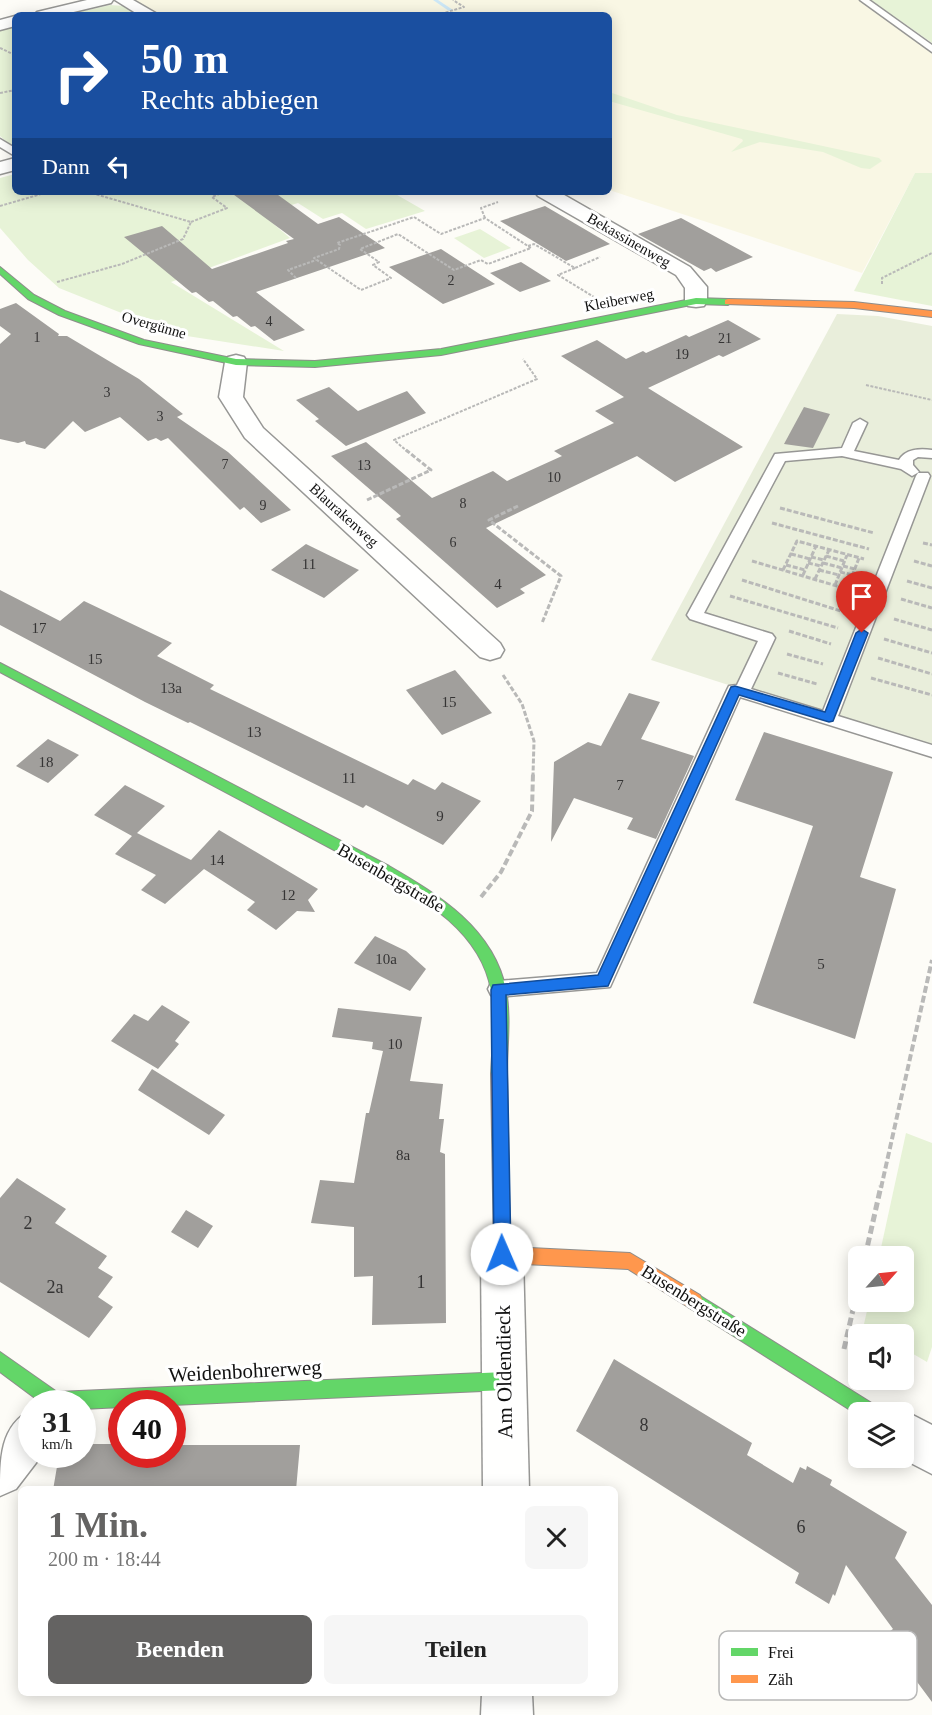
<!DOCTYPE html>
<html lang="de">
<meta charset="utf-8">
<style>
:root{--surface:#fff;--page:#f6f6f6;--text:#222;--muted:#767676;--accent:#646362}
body{margin:0;font-family:Georgia,serif;background:var(--page);color:var(--text);height:100vh;display:flex;flex-direction:column;font-size:22px;white-space:nowrap}
*{box-sizing:border-box;margin:0}
p{font-size:20px;color:var(--muted)}
.icon{flex:none;width:33px;height:33px;fill:none;stroke:currentColor;stroke-width:2;stroke-linecap:round;stroke-linejoin:round}
.map{position:relative;flex:1;overflow:hidden}
.details{position:absolute;left:18px;top:1486px;width:600px;height:210px;display:flex;flex-direction:column;background:var(--surface);border-radius:9px;box-shadow:0 3px 15px #0003}
.details>*{flex:none}
.hud{position:absolute;left:12px;top:12px;width:600px;height:183px;border-radius:9px;box-shadow:0 3px 15px #0003;background:#1a4fa0;color:#fff;overflow:hidden}
.needle{width:39px;rotate:63deg}
.buttons{position:absolute;left:848px;top:1246px;display:grid;gap:12px}
.buttons a{display:grid;place-items:center;width:66px;height:66px;border-radius:9px;background:var(--surface);box-shadow:0 3px 15px #0003;font-size:30px}
.speed{position:absolute;left:18px;top:1390px;display:flex;gap:12px;font-size:30px;font-weight:700;text-align:center}
.speed>*{display:grid;place-content:center;width:78px;height:78px;border-radius:50%;background:var(--surface);box-shadow:0 3px 15px #0003;line-height:1}
.speed small{font-size:15px;font-weight:400}
.speed .limit{border:9px solid #d22;background:#fff;color:#111}
.pin{position:absolute;display:grid;place-items:center;width:51px;height:51px;color:#fff;margin:-62px -26px;border-radius:50% 50% 50% 0;rotate:-45deg;box-shadow:0 0 6px #0007}
.pin .icon{rotate:45deg}
.me{position:absolute;width:66px;margin:-33px;rotate:359deg;stroke-linejoin:round;filter:drop-shadow(0 0 4px #0008)}
.turn{display:flex;align-items:center;gap:21px;height:126px;padding:0 30px;font-size:27px}
.turn .icon{width:78px;height:78px;stroke-width:2.5}
.turn b{display:block;font-size:42px;line-height:51px}
.then{display:flex;align-items:center;height:57px;padding:0 30px;background:#0003;gap:12px;font-size:22px}
.round{display:grid;place-items:center;flex:none;width:63px;height:63px;border-radius:9px;background:var(--page)}
.head{display:flex;align-items:center;justify-content:space-between;height:102px;padding:0 30px}
h1{font-size:36px;font-weight:600;line-height:45px;color:var(--accent)}
.action{display:flex;gap:12px;margin-top:auto;padding:12px 30px}
.action a{flex:1;height:69px;border-radius:9px;background:var(--accent);color:#fff;font-size:24px;font-weight:600;line-height:69px;text-align:center}
.action a+a{background:var(--page);color:var(--text)}
.map>svg:first-child{display:block}
.farmland{fill:#f9f7e4}
.green{fill:#e7f3d7}
.cemetery{fill:#e9eedb}
.lines{fill:none;stroke-linecap:round;stroke-linejoin:round}
.stream{fill:#cde8f7;fill-rule:evenodd}
.building{fill:#a19f9c}
.lane-casing{stroke:#979795;stroke-width:3}
.street-casing{stroke:#979795;stroke-width:3}
.fast-casing{stroke:#8e8d8b;stroke-width:2}
.slow-casing{stroke:#8e8d8b;stroke-width:2}
.path-far3{stroke:#b9b9b8;stroke-width:2;stroke-dasharray:3 1.5;stroke-linecap:butt}
.path-far2{stroke:#b9b9b8;stroke-width:3;stroke-dasharray:5 2;stroke-linecap:butt}
.path-far1{stroke:#b9b9b8;stroke-width:4;stroke-dasharray:7 3;stroke-linecap:butt}
.path{stroke:#b9b9b8;stroke-width:5;stroke-dasharray:8 4;stroke-linecap:butt}
.lane{fill:#fffffe;fill-rule:evenodd}
.street{fill:#fffffe;fill-rule:evenodd}
.fast{fill:#63d668;fill-rule:evenodd}
.slow{fill:#ff974d;fill-rule:evenodd}
.route{fill:#1a73e8;stroke:#114b97;stroke-width:1.5}
.labels{text-anchor:middle;dominant-baseline:central;stroke-width:6;stroke-linejoin:round;paint-order:stroke}
.far-number-label{font-size:14px;fill:#353434}
.far-street-label{font-size:15px;fill:#111;stroke:#fff}
.number-label{font-size:15px;fill:#353434}
.street-label{font-size:18px;fill:#111;stroke:#fff}
.near-number-label{font-size:18px;fill:#353434}
.near-street-label{font-size:21px;fill:#111;stroke:#fff}
.key{fill:#fff;stroke:#b8b8b8;stroke-width:1.5}
.key-label{font-size:16px;fill:#111}
</style>
<div class="map">
<svg width="932" height="1715" viewBox="0 0 932 1715">
<rect width="100%" height="100%" fill="#fdfcf7"/>
<polygon class="farmland" points="130,0 860,0 932,51 932,173 915,173 862,273 609,190 609,15 159,15"/>
<g class="green">
<polygon points="871,0 932,0 932,43"/>
<polygon points="110,5 124,6 141,15 66,15"/>
<polygon points="15,27 15,149 0,136 0,30"/>
<polygon points="609,92 677,115 879,158 882,161 870,169 861,168 823,152 760,142 731,152 743,141 742,139 609,101"/>
<polygon points="915,173 932,173 932,306 854,291"/>
<polygon points="15,174 15,192 392,192 425,211 366,229 342,213 323,219 298,203 262,214 290,238 171,282 284,351 174,334 59,288 28,260 0,228 0,178"/>
<polygon points="480,229 511,248 484,258 454,238"/>
<polygon points="906,1133 932,1143 932,1347 927,1362 903,1348 903,1335 882,1335 864,1324 869,1302 903,1302 903,1257 879,1257"/>
</g>
<polygon class="cemetery" points="837,314 878,316 932,326 932,751 651,660"/>
<g class="lines">
<polygon class="stream" points="433,0 438,0 453,10 449,11"/>
</g>
<g class="building">
<polygon points="230,192 274,192 318,224 339,217 385,248 256,292 305,330 274,341 255,326 251,327 237,316 233,317 213,301 209,302 196,292 192,293 124,237 162,226 212,269 288,243 286,241 294,239"/>
<polygon points="545,206 610,244 566,261 500,221"/>
<polygon points="681,218 753,257 716,272 711,268 704,271 638,234"/>
<polygon points="441,249 495,284 443,304 389,267"/>
<polygon points="521,262 551,281 520,292 490,273"/>
<polygon points="16,303 59,334 58,336 67,336 139,379 183,414 177,417 228,452 291,510 261,523 244,507 240,510 168,438 161,441 156,438 148,441 120,417 85,432 73,421 45,449 26,444 25,441 18,443 0,439 0,344 11,334 0,326 0,309"/>
<polygon points="728,320 761,339 723,357 719,355 648,388 743,447 675,482 637,456 486,528 546,575 520,589 525,593 497,608 396,519 401,516 331,456 366,442 432,498 493,471 507,481 562,456 554,451 614,423 595,411 624,397 561,356 597,340 626,359 643,351 646,353 686,335 689,337"/>
<polygon points="329,387 358,411 407,391 426,413 346,446 315,421 319,419 296,400"/>
<polygon points="804,407 830,414 813,448 784,444"/>
<polygon points="306,544 359,570 324,598 271,570"/>
<polygon points="0,590 60,621 84,601 172,643 157,656 214,685 210,689 408,785 413,779 435,790 442,782 481,801 443,845 366,805 363,808 190,722 188,723 145,702 0,625"/>
<polygon points="455,670 492,713 442,735 406,690"/>
<polygon points="629,693 660,702 641,739 694,756 656,839 627,829 633,818 574,798 551,842 554,762 588,742 601,746"/>
<polygon points="764,732 893,772 860,877 896,889 855,1039 753,1003 813,826 735,800"/>
<polygon points="48,739 79,755 48,783 16,766"/>
<polygon points="125,785 165,806 137,833 191,860 219,830 318,889 308,900 315,912 297,911 276,930 247,910 255,902 204,869 165,904 141,890 156,875 115,854 132,836 94,815"/>
<polygon points="375,936 406,951 426,969 410,991 354,963"/>
<polygon points="162,1005 190,1022 175,1041 179,1044 158,1069 111,1041 134,1014 148,1021"/>
<polygon points="338,1008 422,1017 410,1081 443,1084 439,1119 444,1119 440,1152 445,1154 446,1323 372,1325 373,1276 354,1277 354,1227 311,1223 320,1180 354,1183 366,1113 369,1113 383,1051 372,1049 373,1042 332,1037"/>
<polygon points="152,1069 225,1115 209,1135 138,1090"/>
<polygon points="17,1178 66,1209 55,1223 107,1256 98,1268 113,1277 98,1297 113,1307 89,1338 0,1282 0,1198"/>
<polygon points="186,1210 213,1226 198,1248 171,1232"/>
<polygon points="614,1359 752,1443 747,1455 793,1483 800,1467 806,1470 807,1466 832,1480 830,1485 907,1532 895,1558 932,1605 932,1702 883,1636 893,1629 846,1565 835,1596 833,1594 829,1604 795,1583 799,1573 576,1431"/>
<polygon points="82,1444 122,1444 122,1455 172,1455 172,1445 300,1445 296,1490 53,1490 59,1455 82,1455"/>
</g>
<g class="lines">
<g class="lane-casing">
<g id="lane">
<polygon points="860,0 869,0 932,45 932,52"/>
<polygon points="0,139 15,148 15,156 0,147"/>
<path d="M860,419L867,423L854,451L899,460C905,449 920,448 932,450V458L918,457L913,460V465L919,472L912,476L901,469L842,456L785,461L704,613L772,634L775,638L751,689L823,711L916,476L918,473H928L930,476L838,716L932,745V757L740,697L610,987L498,997L491,995L488,989L491,983L498,981L597,973L727,690L729,686L737,685L758,641L690,619L687,615L775,454L842,448L853,423Z"/>
</g>
</g>
<g class="street-casing">
<g id="street">
<polygon points="87,0 113,0 111,3 61,15 34,15 37,12"/>
<polygon points="115,0 133,0 159,15 139,15"/>
<polygon points="15,16 15,26 0,30 0,20"/>
<polygon points="15,158 15,170 0,174 0,162"/>
<polygon points="535,192 559,192 690,267 707,287 707,301 704,306 696,307 688,306 685,301 685,288 676,275 538,196"/>
<polygon points="236,355 244,357 247,362 243,397 263,428 500,643 504,650 500,657 490,660 480,657 245,438 219,397 225,362 228,357"/>
<polygon points="502,1235 517,1241 523,1255 529,1490 483,1490 481,1255 487,1241"/>
<path d="M32,1409V1455H42L16,1489L0,1496C0,1457 0,1426 32,1409Z"/>
<polygon points="903,1410 932,1425 932,1474 901,1458 903,1413 897,1413"/>
<polygon points="482,1694 532,1694 533,1715 481,1715"/>
</g>
</g>
<g class="fast-casing">
<g id="fast">
<polygon points="0,267 34,295 65,311 144,340 236,359 315,361 441,349 696,298 728,299 732,302 728,305 696,304 441,355 315,367 236,365 139,344 59,315 28,299 0,274"/>
<path d="M0,663L389,866C439,895 494,929 506,990C511,1017 507,1047 507,1074L504,1079L499,1081L494,1079L491,1074C492,1047 496,1018 491,990C481,933 426,900 379,874L0,672Z"/>
<polygon points="694,1292 878,1407 881,1413 858,1413 858,1415 688,1307 685,1301 688,1295"/>
<polygon points="0,1352 57,1392 505,1372 511,1375 514,1381 511,1387 505,1390 172,1405 122,1404 122,1407 82,1409 82,1404 43,1404 0,1372"/>
</g>
</g>
<g class="slow-casing">
<g id="slow">
<polygon points="728,299 854,302 932,311 932,317 854,308 725,304 725,300"/>
<polygon points="499,1067 504,1069 507,1074 510,1247 630,1253 700,1295 703,1301 700,1307 694,1310 688,1307 628,1269 502,1263 496,1261 494,1255 491,1074 494,1069"/>
</g>
</g>
<g class="path-far3">
<polyline points="437,15 464,7 453,0"/>
<polyline points="0,48 15,55"/>
<polyline points="0,93 15,90"/>
<polyline points="0,206 48,192"/>
<polygon points="414,217 441,234 485,218 531,248 488,264 481,260 454,270 398,234 360,249 379,262 373,265 391,278 361,290 314,258 339,249 340,245 337,243"/>
<polyline points="485,218 481,208 498,202"/>
<polyline points="191,222 227,208 212,197 219,194"/>
<polyline points="528,246 534,244 575,268 600,257"/>
<polyline points="575,268 558,275 594,297"/>
<polyline points="296,278 288,270 316,260"/>
<polyline points="57,282 122,264 183,239 191,222 88,192"/>
<polyline points="882,284 882,278 932,253"/>
<polyline points="866,385 932,400"/>
<polyline points="408,452 394,440 537,379 523,359"/>
</g>
<g class="path-far2">
<polyline points="367,500 431,470 406,450"/>
<polyline points="518,506 489,520 561,576 542,623"/>
<polyline points="780,508 874,533"/>
<polyline points="772,523 869,549"/>
<polyline points="923,543 932,545"/>
<polyline points="791,554 810,559"/>
<polyline points="826,556 844,561"/>
<polyline points="811,557 824,560"/>
<polyline points="752,561 854,591"/>
<polyline points="914,561 932,566"/>
<polyline points="808,563 821,566"/>
<polyline points="823,563 842,568"/>
<polyline points="786,565 805,570"/>
<polyline points="843,566 855,569"/>
<polyline points="783,570 797,541 864,559"/>
<polyline points="819,570 839,575"/>
<polyline points="840,572 853,575"/>
<polyline points="803,575 816,546"/>
<polyline points="815,579 829,550"/>
<polyline points="742,580 844,612"/>
<polyline points="907,581 932,588"/>
<polyline points="835,585 847,555"/>
<polyline points="847,589 859,558"/>
<polyline points="730,596 838,628"/>
<polyline points="901,599 932,608"/>
<polyline points="894,619 932,630"/>
<polyline points="789,631 831,644"/>
<polyline points="884,639 932,653"/>
<polyline points="787,654 823,664"/>
<polyline points="878,658 932,674"/>
<polyline points="778,673 817,684"/>
<polyline points="503,675 522,704 534,741 533,775"/>
<polyline points="871,678 932,695"/>
</g>
<g class="path-far1">
<polyline points="481,897 501,872 532,811 533,773"/>
<polyline points="881,1188 932,960"/>
</g>
<g class="path">
<polyline points="865,1257 881,1186"/>
<polyline points="844,1349 858,1288"/>
</g>
<use href="#lane" class="lane"/>
<use href="#street" class="street"/>
<use href="#fast" class="fast"/>
<use href="#slow" class="slow"/>
</g>
<polygon class="route" points="862,629 868,633 833,721 829,722 739,695 608,986 506,995 511,1254 508,1260 502,1263 496,1260 494,1254 491,990 493,985 598,975 731,687 735,686 825,712 856,633"/>
<g class="labels">
<g class="far-number-label">
<text x="451" y="280">2</text>
<text x="269" y="321">4</text>
<text x="37" y="337">1</text>
<text x="725" y="338">21</text>
<text x="682" y="354">19</text>
<text x="107" y="392">3</text>
<text x="160" y="416">3</text>
<text x="225" y="464">7</text>
<text x="364" y="465">13</text>
<text x="554" y="477">10</text>
<text x="463" y="503">8</text>
<text x="263" y="505">9</text>
<text x="453" y="542">6</text>
</g>
<g class="far-street-label">
<text transform="translate(629 240) rotate(30)">Bekassinenweg</text>
<text transform="translate(619 300) rotate(-11)">Kleiberweg</text>
<text transform="translate(154 325) rotate(16)">Overgünne</text>
<text transform="translate(344 515) rotate(42)">Blaurakenweg</text>
</g>
<g class="number-label">
<text x="309" y="564">11</text>
<text x="498" y="584">4</text>
<text x="39" y="628">17</text>
<text x="95" y="659">15</text>
<text x="171" y="688">13a</text>
<text x="449" y="702">15</text>
<text x="254" y="732">13</text>
<text x="46" y="762">18</text>
<text x="349" y="778">11</text>
<text x="620" y="785">7</text>
<text x="440" y="816">9</text>
<text x="217" y="860">14</text>
<text x="288" y="895">12</text>
<text x="386" y="959">10a</text>
<text x="821" y="964">5</text>
<text x="395" y="1044">10</text>
<text x="403" y="1155">8a</text>
</g>
<g class="street-label">
<text transform="translate(391 878) rotate(30)">Busenbergstraße</text>
<text transform="translate(694 1301) rotate(32)">Busenbergstraße</text>
</g>
<g class="near-number-label">
<text x="28" y="1223">2</text>
<text x="421" y="1282">1</text>
<text x="55" y="1287">2a</text>
<text x="644" y="1425">8</text>
<text x="801" y="1527">6</text>
</g>
<g class="near-street-label">
<text transform="translate(245 1371) rotate(-3)">Weidenbohrerweg</text>
<text transform="translate(504 1372) rotate(-91)">Am Oldendieck</text>
</g>
</g>
<rect x="719" y="1631" width="198" height="69" rx="9" class="key"/>
<rect x="731" y="1648" width="27" height="8" fill="#63d668"/>
<rect x="731" y="1675" width="27" height="8" fill="#ff974d"/>
<g class="key-label">
<text x="768" y="1658">Frei</text>
<text x="768" y="1685">Zäh</text>
</g>
</svg>
<div class="buttons">
<a><svg class="needle" viewBox="-14 -14 28 28"><path d="M0-13l5 13h-10z" fill="#e53935"/><path d="M0 13l5-13h-10z" fill="#767676"/></svg></a>
<a><svg class="icon" aria-label="sound" viewBox="0 0 24 24"><path d="M4 9h4l5-4v14l-5-4H4zM17 9q2 3 0 6"/></svg></a>
<a><svg class="icon" aria-label="layers" viewBox="0 0 24 24"><path d="M12 4l9 5-9 5-9-5zM3 14l9 5 9-5"/></svg></a>
</div>
<div class="speed"><div>31<small>km/h</small></div><div class="limit">40</div></div>
<div class="pin" style="left:862px;top:633px;background:#d93025"><svg class="icon" aria-label="arrive" viewBox="0 0 24 24"><path d="M6 21V4h12l-3 4 3 4H6"/></svg></div>
<svg class="me" style="left:502px;top:1254px" viewBox="-20 -20 40 40"><circle r="19" fill="#fff"/><path d="M0-13L10 11 0 6-10 11z" fill="#1a73e8"/></svg>
<div class="hud">
<div class="turn"><svg class="icon" aria-label="right" viewBox="0 0 24 24"><path d="M7 20v-9h11M14 6l5 5-5 5"/></svg><div><b>50 m</b>Rechts abbiegen</div></div>
<div class="then">Dann<svg class="icon" aria-label="left" viewBox="0 0 24 24"><path d="M17 20v-9H6M10 6l-5 5 5 5"/></svg></div>
</div>
<section class="details">
<div class="head"><div><h1>1 Min.</h1><p>200 m · 18:44</p></div><a class="round"><svg class="icon" aria-label="close" viewBox="0 0 24 24"><path d="M6 6l12 12M18 6L6 18"/></svg></a></div>
<div class="action"><a>Beenden</a><a>Teilen</a></div>
</section>
</div>
